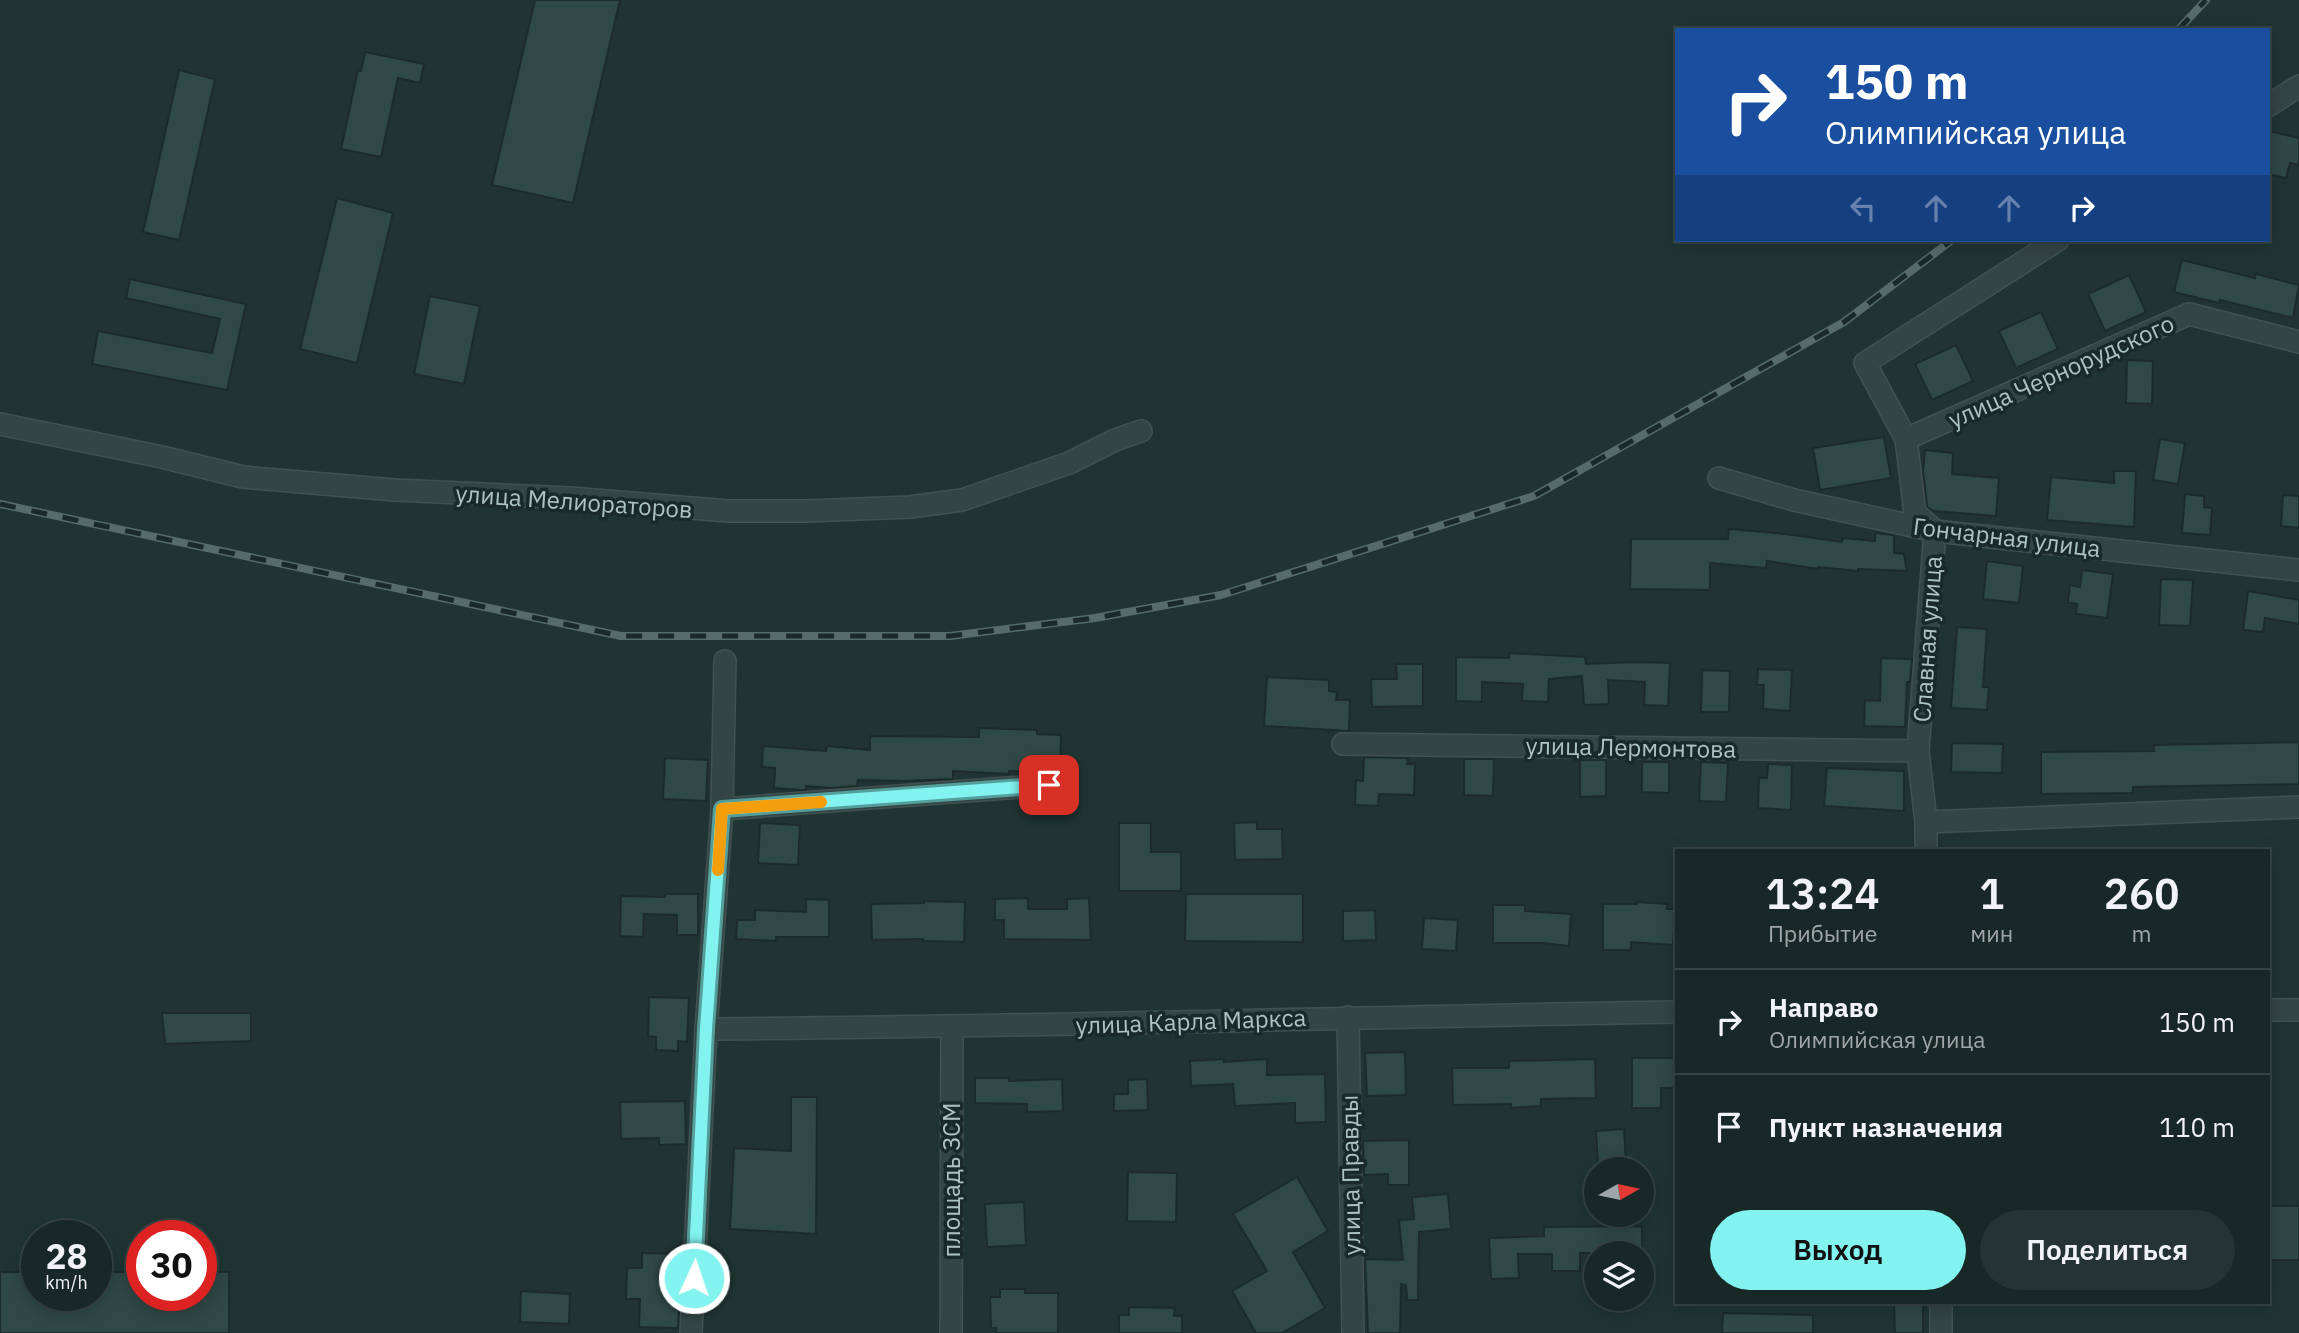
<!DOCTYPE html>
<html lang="ru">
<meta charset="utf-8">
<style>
:root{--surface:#182826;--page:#253432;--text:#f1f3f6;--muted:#9fa6a7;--line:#364443;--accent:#82f3ee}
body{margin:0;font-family:"IBM Plex Sans",sans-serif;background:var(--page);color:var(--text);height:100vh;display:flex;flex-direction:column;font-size:26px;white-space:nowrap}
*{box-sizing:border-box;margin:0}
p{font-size:23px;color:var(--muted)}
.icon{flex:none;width:38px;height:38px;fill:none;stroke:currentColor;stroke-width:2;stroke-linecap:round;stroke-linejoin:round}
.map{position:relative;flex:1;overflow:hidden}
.panel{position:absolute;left:1675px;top:849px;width:595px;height:455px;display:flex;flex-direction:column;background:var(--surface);border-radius:0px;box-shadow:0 4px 18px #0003,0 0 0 2px var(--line)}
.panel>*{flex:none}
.guide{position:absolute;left:1675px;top:28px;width:595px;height:214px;border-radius:0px;box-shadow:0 4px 18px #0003,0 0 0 2px var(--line);background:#1a4fa0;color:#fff;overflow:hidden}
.needle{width:46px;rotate:81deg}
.fabs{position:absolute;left:1584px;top:1157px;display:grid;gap:14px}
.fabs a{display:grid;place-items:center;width:70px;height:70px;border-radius:50%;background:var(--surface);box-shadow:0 4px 18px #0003,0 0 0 2px var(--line);font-size:35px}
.speed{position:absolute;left:21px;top:1220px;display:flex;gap:14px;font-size:35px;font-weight:700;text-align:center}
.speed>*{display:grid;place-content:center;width:91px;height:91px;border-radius:50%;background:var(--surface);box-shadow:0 4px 18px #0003,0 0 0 2px var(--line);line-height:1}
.speed small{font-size:18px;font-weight:400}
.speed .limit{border:10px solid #d22;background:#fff;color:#111}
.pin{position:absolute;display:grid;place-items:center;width:60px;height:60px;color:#fff;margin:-30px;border-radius:14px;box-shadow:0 4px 10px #0006}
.me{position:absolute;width:77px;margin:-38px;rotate:3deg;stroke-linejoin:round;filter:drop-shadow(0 0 5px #0008)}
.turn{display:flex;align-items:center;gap:24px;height:147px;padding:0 35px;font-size:32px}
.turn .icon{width:91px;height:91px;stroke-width:2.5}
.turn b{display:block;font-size:49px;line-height:60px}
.lanes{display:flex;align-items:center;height:66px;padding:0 35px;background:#0003;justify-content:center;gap:35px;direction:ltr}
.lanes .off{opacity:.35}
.eta{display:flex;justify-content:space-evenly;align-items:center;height:119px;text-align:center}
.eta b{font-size:42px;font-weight:600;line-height:49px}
.cta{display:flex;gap:14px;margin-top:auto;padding:14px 35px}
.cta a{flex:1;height:80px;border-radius:42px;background:var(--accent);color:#111;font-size:28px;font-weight:600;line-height:80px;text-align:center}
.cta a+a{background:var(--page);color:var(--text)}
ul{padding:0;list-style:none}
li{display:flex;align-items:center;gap:21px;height:105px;padding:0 35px;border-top:2px solid var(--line)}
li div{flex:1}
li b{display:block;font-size:26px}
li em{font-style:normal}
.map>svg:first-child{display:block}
.building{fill:#2f4946;stroke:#1b2c2b;stroke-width:2}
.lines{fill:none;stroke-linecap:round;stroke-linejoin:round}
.street-casing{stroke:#405251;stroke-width:24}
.street{stroke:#334544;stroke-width:21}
.rail-casing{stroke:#556c6b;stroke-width:8}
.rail{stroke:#192a29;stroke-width:5;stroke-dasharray:16;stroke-linecap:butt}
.route-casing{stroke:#549e9b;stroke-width:18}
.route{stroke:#82f3ee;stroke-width:12}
.slow{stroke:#f59e0b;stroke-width:12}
.labels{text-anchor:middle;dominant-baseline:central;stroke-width:7;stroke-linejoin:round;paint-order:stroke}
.street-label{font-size:24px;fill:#adc3c2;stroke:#192a29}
</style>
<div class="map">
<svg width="2299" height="1333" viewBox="0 0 2299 1333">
<rect width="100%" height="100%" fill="#203533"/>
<g class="building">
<polygon points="535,0 620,0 573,203 492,185"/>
<polygon points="365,52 424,64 420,83 398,78 381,157 341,149 358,70 361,71"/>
<polygon points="179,70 215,79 179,240 143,232"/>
<polygon points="2268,131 2299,138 2299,165 2290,163 2286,178 2268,174"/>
<polygon points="337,198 393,213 357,363 300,349"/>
<polygon points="2182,260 2255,278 2256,274 2299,285 2293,318 2220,300 2219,303 2174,292"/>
<polygon points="2129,275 2146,312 2105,331 2088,294"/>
<polygon points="130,279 246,304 227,390 92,364 98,331 212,353 220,319 126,298"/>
<polygon points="430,296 480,306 464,384 414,374"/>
<polygon points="2041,312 2058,349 2016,368 1999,331"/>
<polygon points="1956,345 1973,381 1932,400 1915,364"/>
<polygon points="2127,360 2153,361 2152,404 2126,403"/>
<polygon points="1884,437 1891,478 1820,490 1813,448"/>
<polygon points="2160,439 2185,443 2178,484 2153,480"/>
<polygon points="1925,450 1953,453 1952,474 1999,478 1996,516 1933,511 1927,507 1923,471"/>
<polygon points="2114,471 2136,471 2134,527 2047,520 2051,477 2114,483"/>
<polygon points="2185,494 2204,496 2204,507 2212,508 2210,535 2182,533"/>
<polygon points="2283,495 2299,496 2299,528 2281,526"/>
<polygon points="1729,529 1785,534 1842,542 1843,538 1875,541 1875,533 1894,535 1894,553 1904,554 1907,571 1858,569 1858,571 1818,567 1818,569 1767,561 1766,568 1710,563 1710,590 1630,589 1631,539 1728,539"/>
<polygon points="1987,561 2023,566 2019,603 1983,599"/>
<polygon points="2082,570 2113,574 2107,618 2076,614 2077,604 2068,603 2070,585 2080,587"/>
<polygon points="2161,579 2193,580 2190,626 2159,625"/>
<polygon points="2248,591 2299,600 2299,624 2265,618 2263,632 2243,630"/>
<polygon points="1957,627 1987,629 1983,687 1989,687 1987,710 1951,708"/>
<polygon points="1509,653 1585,657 1586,664 1635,662 1670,663 1668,706 1644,705 1645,682 1608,680 1609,704 1584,705 1582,676 1549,679 1548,702 1522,701 1523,684 1482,682 1482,702 1456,701 1456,657 1509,658"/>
<polygon points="1881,658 1912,659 1910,682 1907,682 1905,727 1864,726 1865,700 1880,701"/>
<polygon points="1396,664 1423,664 1423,706 1372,707 1371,679 1397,679"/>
<polygon points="1758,669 1792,670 1790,711 1763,709 1764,685 1757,685"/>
<polygon points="1702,670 1730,671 1729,712 1701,712"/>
<polygon points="1267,677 1329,680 1329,691 1337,692 1336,700 1350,700 1349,731 1264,726"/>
<polygon points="979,728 1037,730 1037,734 1061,735 1060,772 1009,771 1009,774 953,771 953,779 902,781 858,780 857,786 831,788 806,786 806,790 800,790 774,788 775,768 762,767 763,746 826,751 827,746 870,750 870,736 979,737"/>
<polygon points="2299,742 2299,784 2133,787 2133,793 2041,794 2041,752 2154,751 2154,745"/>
<polygon points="1952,743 2003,744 2002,773 1951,772"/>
<polygon points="1364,757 1408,758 1407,764 1415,764 1414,795 1379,794 1378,806 1355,805 1356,780 1363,781"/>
<polygon points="665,758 708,760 706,801 663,799"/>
<polygon points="1464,759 1494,759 1493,796 1464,795"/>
<polygon points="1580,760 1606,760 1606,796 1580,797"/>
<polygon points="1642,762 1669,762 1669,793 1642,792"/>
<polygon points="1701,762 1728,763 1726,802 1699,801"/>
<polygon points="1768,764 1792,765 1791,810 1758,808 1759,778 1767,778"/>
<polygon points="1827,768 1904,771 1904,811 1824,806"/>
<polygon points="1257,822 1257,829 1282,829 1283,859 1235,860 1234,823"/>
<polygon points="760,823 800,825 798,865 758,863"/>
<polygon points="1119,823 1151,823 1151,852 1181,852 1181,891 1119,891"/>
<polygon points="665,894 698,894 698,935 677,935 677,915 644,914 643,937 620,936 621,896 665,897"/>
<polygon points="1186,894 1303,894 1303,942 1185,941"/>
<polygon points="1028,898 1028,909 1067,909 1067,899 1089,898 1091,940 1004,939 1004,920 995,920 995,899"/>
<polygon points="806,899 829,900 829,937 776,937 776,941 736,939 737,920 755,920 755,910 806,912"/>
<polygon points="924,901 965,902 964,942 923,941 923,939 872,940 871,904 924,903"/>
<polygon points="1637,902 1667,904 1667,909 1675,909 1673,945 1631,942 1631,950 1603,950 1603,904 1637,904"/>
<polygon points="1493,905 1525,905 1525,911 1571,914 1569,946 1543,943 1493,943"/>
<polygon points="1375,910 1376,940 1343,941 1343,911"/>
<polygon points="1424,918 1458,920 1456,951 1422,949"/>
<polygon points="649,997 689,998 687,1042 678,1041 678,1051 656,1050 656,1037 648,1036"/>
<polygon points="162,1013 251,1013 251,1041 165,1044"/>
<polygon points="1405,1052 1406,1095 1367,1096 1365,1053"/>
<polygon points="1632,1058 1676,1058 1676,1088 1661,1088 1661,1108 1632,1108"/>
<polygon points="1224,1059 1224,1062 1267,1059 1267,1075 1325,1074 1326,1122 1295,1123 1295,1103 1235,1106 1233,1084 1191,1086 1190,1061"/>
<polygon points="1595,1059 1596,1098 1541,1099 1541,1106 1511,1108 1511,1104 1453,1105 1452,1068 1509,1068 1509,1061"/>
<polygon points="975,1078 1009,1078 1009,1081 1062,1079 1063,1111 1027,1112 1027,1104 975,1103"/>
<polygon points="1147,1079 1148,1110 1114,1111 1114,1094 1128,1094 1128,1080"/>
<polygon points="791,1097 817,1097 816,1234 730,1229 734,1148 791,1151"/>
<polygon points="685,1101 686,1144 659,1145 659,1138 621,1139 620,1102"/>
<polygon points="1624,1129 1626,1163 1598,1165 1596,1131"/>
<polygon points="1409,1140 1409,1185 1388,1185 1388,1174 1364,1175 1363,1141"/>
<polygon points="1128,1172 1177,1173 1176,1222 1127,1221"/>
<polygon points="1297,1177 1328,1231 1293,1252 1325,1308 1282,1333 1256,1333 1232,1291 1267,1271 1233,1214"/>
<polygon points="1448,1194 1451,1229 1419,1232 1418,1300 1407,1300 1406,1285 1401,1284 1400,1333 1368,1333 1365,1259 1403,1260 1399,1220 1414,1219 1412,1197"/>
<polygon points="1024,1202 1026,1245 987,1247 985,1204"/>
<rect x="2268" y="1206" width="31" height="54"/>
<polygon points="1642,1226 1642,1253 1580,1253 1580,1271 1552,1271 1552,1254 1518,1254 1519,1278 1491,1279 1489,1238 1544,1236 1544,1227"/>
<polygon points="642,1253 682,1254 678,1328 639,1327 640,1299 626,1299 627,1268 642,1268"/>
<polygon points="0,1272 37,1272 37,1295 96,1295 96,1272 142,1272 142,1295 201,1295 201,1272 229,1272 229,1333 0,1333"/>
<polygon points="1000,1289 1025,1289 1025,1293 1058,1293 1058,1333 996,1333 996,1328 991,1328 990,1297 1000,1297"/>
<polygon points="521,1291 570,1294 569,1324 520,1322"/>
<polygon points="1923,1303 1923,1333 1895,1333 1894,1304"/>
<polygon points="1129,1307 1175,1308 1174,1316 1182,1316 1182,1333 1119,1333 1119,1315 1129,1315"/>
<polygon points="1723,1313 1813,1315 1813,1333 1722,1333"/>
</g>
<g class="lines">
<g class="street-casing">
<g id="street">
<polyline points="2268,106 2299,86"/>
<polyline points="0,424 162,457 243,477 394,490 570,498 728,511 809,511 910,507 962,500 1069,463 1115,440 1141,431"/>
<polyline points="1906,439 2189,314 2299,342"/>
<polyline points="1719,478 1794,500 1935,531 2299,570"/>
<polyline points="1343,744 1918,751"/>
<polyline points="722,809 1049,785"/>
<polyline points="1926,822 2299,807"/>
<polyline points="1926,850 1926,822 1918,751 1935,531 1915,513 1906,439 1865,363 2058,240"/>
<polyline points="2268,1010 2299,1010"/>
<polyline points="1348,1017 1353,1333"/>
<path d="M706,1029C1029,1027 1353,1017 1676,1012"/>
<polyline points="1941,1302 1941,1333"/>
<polyline points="691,1333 706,1029 722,809 725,661"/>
<polyline points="951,1333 952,1027"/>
</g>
</g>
<use href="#street" class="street"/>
<g class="rail-casing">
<g id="rail">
<polyline points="2178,30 2206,0"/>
<polyline points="0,504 621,636 950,636 1095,618 1221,595 1534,496 1844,322 1952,240"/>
</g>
</g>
<use href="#rail" class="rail"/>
</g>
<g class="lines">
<g class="route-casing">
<polyline id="route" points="694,1278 706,1029 722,809 1049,785"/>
</g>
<use href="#route" class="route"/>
<polyline class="slow" points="718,870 722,809 821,802"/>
</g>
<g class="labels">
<g class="street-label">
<text transform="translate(2061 371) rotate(-24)">улица Чернорудского</text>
<text transform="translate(574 501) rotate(4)">улица Мелиораторов</text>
<text transform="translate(2007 537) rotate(7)">Гончарная улица</text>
<text transform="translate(1927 639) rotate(-86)">Славная улица</text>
<text transform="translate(1631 747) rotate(1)">улица Лермонтова</text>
<text transform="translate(1191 1021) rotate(-2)">улица Карла Маркса</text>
<text transform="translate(1350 1175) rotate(-91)">улица Правды</text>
<text transform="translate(951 1180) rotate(-90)">площадь ЗСМ</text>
</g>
</g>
</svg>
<div class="fabs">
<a><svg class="needle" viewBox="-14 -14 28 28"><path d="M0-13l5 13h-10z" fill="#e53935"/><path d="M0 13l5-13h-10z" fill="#9fa6a7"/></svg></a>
<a><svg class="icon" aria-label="layers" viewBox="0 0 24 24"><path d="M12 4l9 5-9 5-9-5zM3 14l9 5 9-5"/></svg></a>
</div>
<div class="speed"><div>28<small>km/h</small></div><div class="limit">30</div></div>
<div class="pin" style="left:1049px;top:785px;background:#d93025"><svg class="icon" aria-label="arrive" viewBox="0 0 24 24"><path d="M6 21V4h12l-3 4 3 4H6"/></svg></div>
<svg class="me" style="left:694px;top:1278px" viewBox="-20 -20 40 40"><circle r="17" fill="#82f3ee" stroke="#fff" stroke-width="3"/><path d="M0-11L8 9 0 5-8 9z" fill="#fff"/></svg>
<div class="guide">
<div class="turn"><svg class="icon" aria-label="right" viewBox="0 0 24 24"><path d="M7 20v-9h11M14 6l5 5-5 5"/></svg><div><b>150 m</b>Олимпийская улица</div></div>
<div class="lanes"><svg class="icon off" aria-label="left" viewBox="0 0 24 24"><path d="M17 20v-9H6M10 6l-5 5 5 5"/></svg><svg class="icon off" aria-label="ahead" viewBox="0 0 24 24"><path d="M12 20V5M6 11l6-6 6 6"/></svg><svg class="icon off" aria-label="ahead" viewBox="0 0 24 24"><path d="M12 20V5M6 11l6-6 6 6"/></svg><svg class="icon" aria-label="right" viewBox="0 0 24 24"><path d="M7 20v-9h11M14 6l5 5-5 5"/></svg></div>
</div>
<section class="panel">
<div class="eta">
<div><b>13:24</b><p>Прибытие</p></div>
<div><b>1</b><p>мин</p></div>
<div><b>260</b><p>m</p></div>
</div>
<ul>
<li><svg class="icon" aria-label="right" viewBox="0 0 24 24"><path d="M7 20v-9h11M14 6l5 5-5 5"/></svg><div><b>Направо</b><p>Олимпийская улица</p></div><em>150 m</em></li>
<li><svg class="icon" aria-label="arrive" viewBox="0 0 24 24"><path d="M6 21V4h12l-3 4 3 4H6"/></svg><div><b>Пункт назначения</b></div><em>110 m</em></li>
</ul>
<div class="cta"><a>Выход</a><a>Поделиться</a></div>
</section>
</div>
